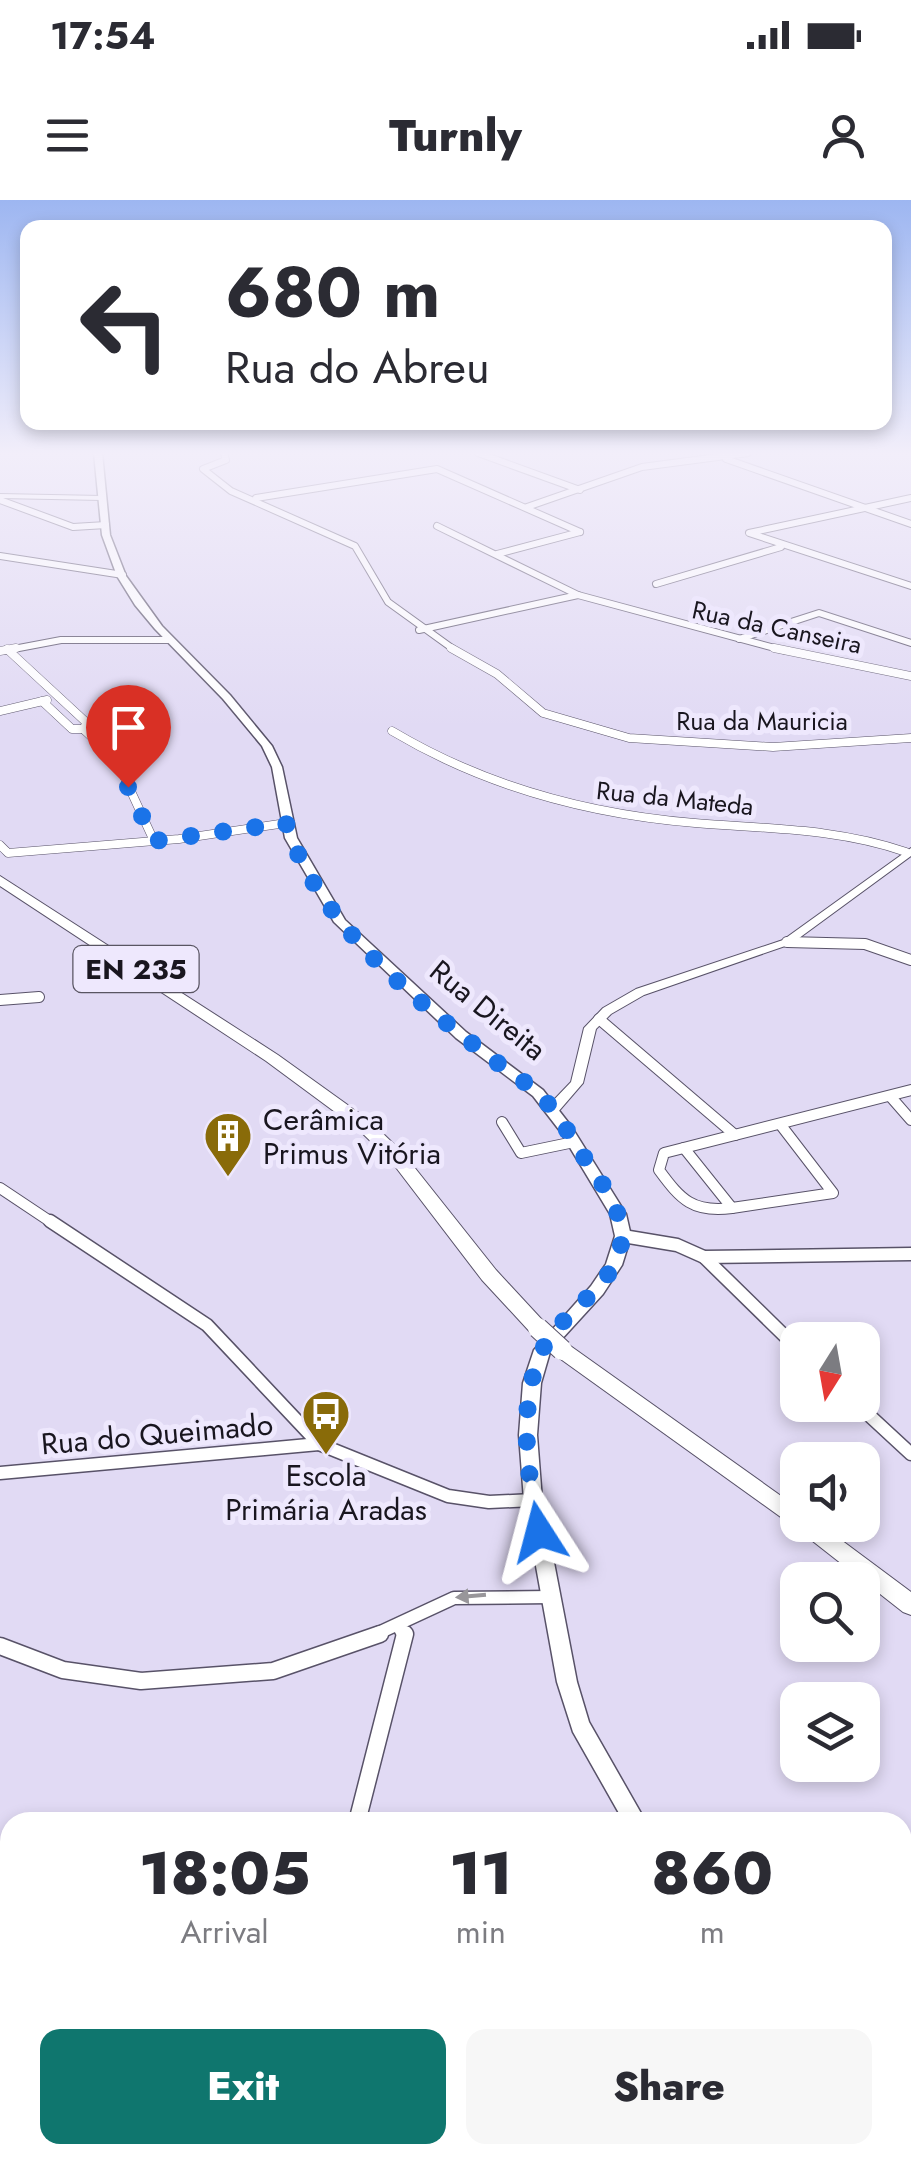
<!DOCTYPE html>
<meta charset="utf-8">
<style>
:root{--surface:#fff;--page:#f7f7f7;--text:#2b2b33;--muted:#7c7c81;--accent:#0f766e}
body{margin:0;font-family:Jost,sans-serif;background:var(--page);color:var(--text);height:100vh;display:flex;flex-direction:column;font-size:38px;white-space:nowrap}
*{box-sizing:border-box;margin:0}
p{font-size:32px;color:var(--muted)}
.icon{flex:none;width:55px;height:55px;fill:none;stroke:currentColor;stroke-width:2;stroke-linecap:round;stroke-linejoin:round}
.map{position:relative;flex:1;overflow:hidden}
.panel{position:absolute;left:0px;top:1612px;width:912px;height:352px;display:flex;flex-direction:column;background:var(--surface);border-radius:30px 30px 0 0;box-shadow:0 5px 15px #0003}
.panel>*{flex:none}
.hud{position:absolute;left:20px;top:20px;width:872px;height:210px;border-radius:20px;box-shadow:0 5px 15px #0003;background:#fff;color:var(--text);overflow:hidden}
.needle{width:65px;rotate:191deg}
.controls{position:absolute;left:780px;top:1122px;display:grid;gap:20px}
.controls a{display:grid;place-items:center;width:100px;height:100px;border-radius:20px;background:var(--surface);box-shadow:0 5px 15px #0003;font-size:50px}
.pin{position:absolute;display:grid;place-items:center;width:85px;height:85px;color:#fff;margin:-102px -42px;border-radius:50% 50% 50% 0;rotate:-45deg;box-shadow:0 0 10px #0007}
.pin .icon{rotate:45deg}
.me{position:absolute;width:110px;margin:-55px;rotate:351deg;stroke-linejoin:round;filter:drop-shadow(0 0 8px #0008)}
.turn{display:flex;align-items:center;gap:35px;height:210px;padding:0 40px;font-size:45px}
.turn .icon{width:130px;height:130px;stroke-width:2.5}
.turn b{display:block;font-size:70px;line-height:85px}
.eta{display:flex;justify-content:space-evenly;align-items:center;height:170px;text-align:center}
.eta b{font-size:60px;font-weight:800;line-height:70px}
.primary-button{display:flex;gap:20px;margin-top:auto;padding:20px 40px}
.primary-button a{flex:1;height:115px;border-radius:20px;background:var(--accent);color:#fff;font-size:40px;font-weight:800;line-height:115px;text-align:center}
.primary-button a+a{background:var(--page);color:var(--text)}
.status{display:flex;justify-content:space-between;align-items:center;height:70px;padding:0 50px;background:var(--surface);direction:ltr}
.status svg{height:28px;fill:currentColor}
header{display:flex;justify-content:space-between;align-items:center;height:130px;padding:0 40px;background:var(--surface);font-size:45px;font-weight:800}
.map>svg:first-child{display:block}
.green{fill:#b5a6d9}
.lines{fill:none;stroke-linecap:round;stroke-linejoin:round}
.minor-far4-casing{stroke:#585268;stroke-width:8}
.minor-far3-casing{stroke:#585268;stroke-width:9}
.minor-far2-casing{stroke:#585268;stroke-width:12}
.minor-far1-casing{stroke:#585268;stroke-width:15}
.minor-casing{stroke:#585268;stroke-width:19}
.tertiary-casing{stroke:#585268;stroke-width:2}
.secondary-casing{stroke:#585268;stroke-width:3}
.primary-casing{stroke:#585268;stroke-width:2}
.minor-far4{stroke:#fff;stroke-width:6}
.minor-far3{stroke:#fff;stroke-width:8}
.minor-far2{stroke:#fff;stroke-width:10}
.minor-far1{stroke:#fff;stroke-width:12}
.minor{stroke:#fff;stroke-width:16}
.tertiary{fill:#fff;fill-rule:evenodd}
.secondary{fill:#fff;fill-rule:evenodd}
.primary{fill:#fff;fill-rule:evenodd}
.primary-bridge-casing{stroke:#585268;stroke-width:22;stroke-linecap:butt}
.primary-bridge{stroke:#fff;stroke-width:20}
.oneway{fill:#98969a}
.route{stroke:#1a73e8;stroke-width:18;stroke-dasharray:0 32.4}
.labels{text-anchor:middle;dominant-baseline:central;stroke-width:10;stroke-linejoin:round;paint-order:stroke}
.far-street-label{font-size:25px;fill:#19161f;stroke:#eee8fd}
.shield{fill:#eee8fd;stroke:#595562;stroke-width:2.5}
.shield-label{font-size:28px;font-weight:bold;fill:#19161f}
.street-label{font-size:30px;fill:#19161f;stroke:#eee8fd}
.poi-label{font-size:30px;fill:#19161f;stroke:#eee8fd;text-anchor:start}
</style>
<div class="status"><b>17:54</b><svg viewBox="0 0 49 12"><path d="M0 12V9h3v3zM5 12V6h3v6zM10 12V3h3v9zM15 12V0h3v12zM26 1h20v11H26zM47 4h2v5h-2z"/></svg></div>
<header><svg class="icon" aria-label="menu" viewBox="0 0 24 24"><path d="M4 6h16M4 12h16M4 18h16"/></svg>Turnly<svg class="icon" aria-label="person" viewBox="0 0 24 24"><circle cx="12" cy="8" r="4"/><path d="M4 21q1-7 8-7t8 7"/></svg></header>
<div class="map">
<svg width="911" height="1964" viewBox="0 0 911 1964">
<rect width="100%" height="100%" fill="#e1daf4"/>
<polygon class="green" points="911,1737 911,1896 903,1902 903,1744"/>
<g class="lines">
<g class="minor-far4-casing">
<g id="minor-far4">
<polyline points="224,253 226,260 203,269 231,291 355,346 388,402 456,451"/>
<polyline points="478,253 580,290"/>
<polyline points="726,259 911,324"/>
<polyline points="256,298 437,269 580,332"/>
<polyline points="911,298 749,333 911,386"/>
<polyline points="0,300 73,327 106,325"/>
<polyline points="527,307 642,267 748,253"/>
<polyline points="437,326 578,395 786,451"/>
<polyline points="497,354 580,332"/>
<polyline points="0,356 123,375"/>
<polyline points="656,384 781,347"/>
<polyline points="419,430 578,395"/>
<polyline points="739,439 819,413 911,443"/>
<polyline points="3,451 61,440 168,440"/>
</g>
</g>
<g class="minor-far3-casing">
<g id="minor-far3">
<polyline points="451,448 497,474 543,513 629,538 773,547 911,538"/>
<polyline points="774,448 911,476"/>
<polyline points="7,449 87,523 83,529 72,529 42,501"/>
<polyline points="0,451 16,448"/>
<polyline points="0,511 47,500"/>
<polyline points="83,529 116,559 154,641"/>
<path d="M392,531C486,587 587,614 695,623C767,629 837,628 906,652"/>
<polyline points="0,645 8,653 179,639 286,623"/>
</g>
</g>
<g class="minor-far2-casing">
<g id="minor-far2">
<polyline points="787,742 865,744 911,760"/>
<polyline points="0,800 39,797"/>
<polyline points="599,819 735,935"/>
<polyline points="890,896 911,920"/>
<polyline points="502,922 521,953 574,942"/>
<polyline points="684,948 732,1008 833,993 780,924"/>
<polyline points="0,988 54,1024"/>
<path d="M732,1008C693,1013 681,1000 659,970L664,953L911,890"/>
</g>
</g>
<g class="minor-far1-casing">
<g id="minor-far1">
<polyline points="50,1021 207,1125 319,1244 448,1296 489,1302 533,1300"/>
<polyline points="623,1036 677,1045 704,1057 911,1054"/>
<polyline points="704,1057 798,1149"/>
<polyline points="858,1205 911,1254"/>
<polyline points="0,1273 319,1244"/>
<polyline points="399,1427 404,1436"/>
<polyline points="372,1436 454,1398 551,1397"/>
</g>
</g>
<g class="minor-casing">
<g id="minor">
<polyline points="0,1446 63,1470 141,1481 273,1471 380,1434"/>
<polyline points="357,1622 405,1434"/>
<polyline points="902,1660 911,1654"/>
<polyline points="0,1906 10,1907"/>
<polyline points="0,1920 10,1917"/>
<polyline points="0,1942 10,1934"/>
<polyline points="319,1955 320,1964"/>
</g>
</g>
<g class="tertiary-casing">
<g id="tertiary">
<polygon points="0,294 102,296 106,298 102,300 0,298"/>
<polygon points="911,648 911,656 791,744 644,795 611,814 596,829 583,883 558,912 548,912 546,909 548,906 571,882 584,828 603,808 636,789 783,740"/>
</g>
</g>
<g class="secondary-casing">
<g id="secondary">
<polygon points="94,253 102,253 110,335 126,376 162,426 230,495 272,546 282,567 297,638 345,720 466,832 543,890 571,926 626,1014 631,1036 622,1065 603,1094 550,1152 541,1183 537,1235 542,1300 577,1482 589,1522 646,1622 624,1622 573,1532 557,1482 524,1300 519,1235 523,1183 534,1150 591,1086 606,1064 615,1036 610,1014 560,931 533,896 456,838 334,722 285,638 272,567 262,546 223,499 155,429 135,405 117,376 102,335"/>
<polygon points="846,1955 875,1955 879,1964 850,1964"/>
</g>
</g>
<g class="primary-casing">
<g id="primary">
<polygon points="0,676 278,855 370,921 403,953 496,1070 545,1123 548,1128 545,1133 531,1133 482,1080 391,961 358,929 266,861 0,686"/>
<polygon points="562,1143 569,1145 798,1308 798,1325 821,1325 911,1392 911,1415 903,1412 796,1328 555,1155 552,1150 555,1145"/>
</g>
</g>
<use href="#minor-far4" class="minor-far4"/>
<use href="#minor-far3" class="minor-far3"/>
<use href="#minor-far2" class="minor-far2"/>
<use href="#minor-far1" class="minor-far1"/>
<use href="#minor" class="minor"/>
<use href="#tertiary" class="tertiary"/>
<use href="#secondary" class="secondary"/>
<use href="#primary" class="primary"/>
<g class="primary-bridge-casing">
<polyline id="primary-bridge" points="538,1128 562,1150"/>
</g>
<use href="#primary-bridge" class="primary-bridge"/>
</g>
<defs><path id="oneway-solid" d="M-6-.8H1V-3.2L6.5 0L1 3.2V.8H-6Z" transform="scale(2.5)"/></defs>
<use class="oneway" href="#oneway-solid" transform="translate(471 1396) rotate(175)"/>
<linearGradient id="sky" x2="0" y2="1"><stop stop-color="#9db6f1"/><stop offset="0.48" stop-color="#f2eefa"/><stop offset="1" stop-color="#f2eefa" stop-opacity="0"/></linearGradient>
<rect width="911" height="528" fill="url(#sky)"/>
<g class="lines">
<path class="route" d="M128,587L154,641L286,623C317,721 407,793 486,854C503,868 524,880 540,895C558,913 570,936 584,957C596,975 611,994 618,1015C639,1079 561,1105 541,1153C517,1207 528,1277 539,1332"/>
</g>
<defs>
<g id="building-pin" transform="scale(2.5)"><path d="M0 17L-7.5 6A9.5 9.5 0 1 1 7.5 6Z" fill="#896b09" stroke="#eee8fd"/><path d="M-4-6H4V6H1V3H-1V6H-4ZM-2.5-4.3h1.7v1.8h-1.7ZM.8-4.3h1.7v1.8H.8ZM-2.5-1h1.7V.8h-1.7ZM.8-1h1.7V.8H.8Z" fill="#fff"/></g>
<g id="bus-pin" transform="scale(2.5)"><path d="M0 17L-7.5 6A9.5 9.5 0 1 1 7.5 6Z" fill="#896b09" stroke="#eee8fd"/><path d="M-5-6H5V4H4V6H2V4H-2V6H-4V4H-5ZM-3.5-4V0h7V-4ZM-3.5 1.2v1.5H-2V1.2ZM2 1.2v1.5H3.5V1.2Z" fill="#fff"/></g>
</defs>
<g fill-rule="evenodd">
<use href="#building-pin" x="228" y="936"/>
<use href="#bus-pin" x="326" y="1214"/>
</g>
<g class="labels">
<g class="far-street-label">
<text transform="translate(777 427) rotate(12)">Rua da Canseira</text>
<text x="762" y="521">Rua da Mauricia</text>
<text transform="translate(675 598) rotate(6)">Rua da Mateda</text>
</g>
<rect class="shield" x="73.5" y="746" width="125" height="46" rx="8"/>
<g class="shield-label">
<text x="136" y="769">EN 235</text>
</g>
<g class="street-label">
<text transform="translate(488 810) rotate(39)">Rua Direita</text>
<text transform="translate(157 1234) rotate(-5)">Rua do Queimado</text>
</g>
<g class="poi-label">
<text x="263" y="919">Cerâmica<tspan x="263" dy="34">Primus Vitória</tspan></text>
<text x="326" y="1275" text-anchor="middle">Escola<tspan x="326" dy="34">Primária Aradas</tspan></text>
</g>
</g>
</svg>
<div class="controls">
<a><svg class="needle" viewBox="-14 -14 28 28"><path d="M0-13l5 13h-10z" fill="#e53935"/><path d="M0 13l5-13h-10z" fill="#7c7c81"/></svg></a>
<a><svg class="icon" aria-label="sound" viewBox="0 0 24 24"><path d="M4 9h4l5-4v14l-5-4H4zM17 9q2 3 0 6"/></svg></a>
<a><svg class="icon" aria-label="search" viewBox="0 0 24 24"><circle cx="10" cy="10" r="6"/><path d="M15 15l6 6"/></svg></a>
<a><svg class="icon" aria-label="layers" viewBox="0 0 24 24"><path d="M12 4l9 5-9 5-9-5zM3 14l9 5 9-5"/></svg></a>
</div>
<div class="pin" style="left:128px;top:587px;background:#d93025"><svg class="icon" aria-label="arrive" viewBox="0 0 24 24"><path d="M6 21V4h12l-3 4 3 4H6"/></svg></div>
<svg class="me" style="left:539px;top:1332px" viewBox="-20 -20 40 40"><path d="M0-17L14 15 0 8-14 15z" fill="#1a73e8" stroke="#fff" stroke-width="4"/></svg>
<div class="hud">
<div class="turn"><svg class="icon" aria-label="left" viewBox="0 0 24 24"><path d="M17 20v-9H6M10 6l-5 5 5 5"/></svg><div><b>680 m</b>Rua do Abreu</div></div>
</div>
<section class="panel">
<div class="eta">
<div><b>18:05</b><p>Arrival</p></div>
<div><b>11</b><p>min</p></div>
<div><b>860</b><p>m</p></div>
</div>
<div class="primary-button"><a>Exit</a><a>Share</a></div>
</section>
</div>
